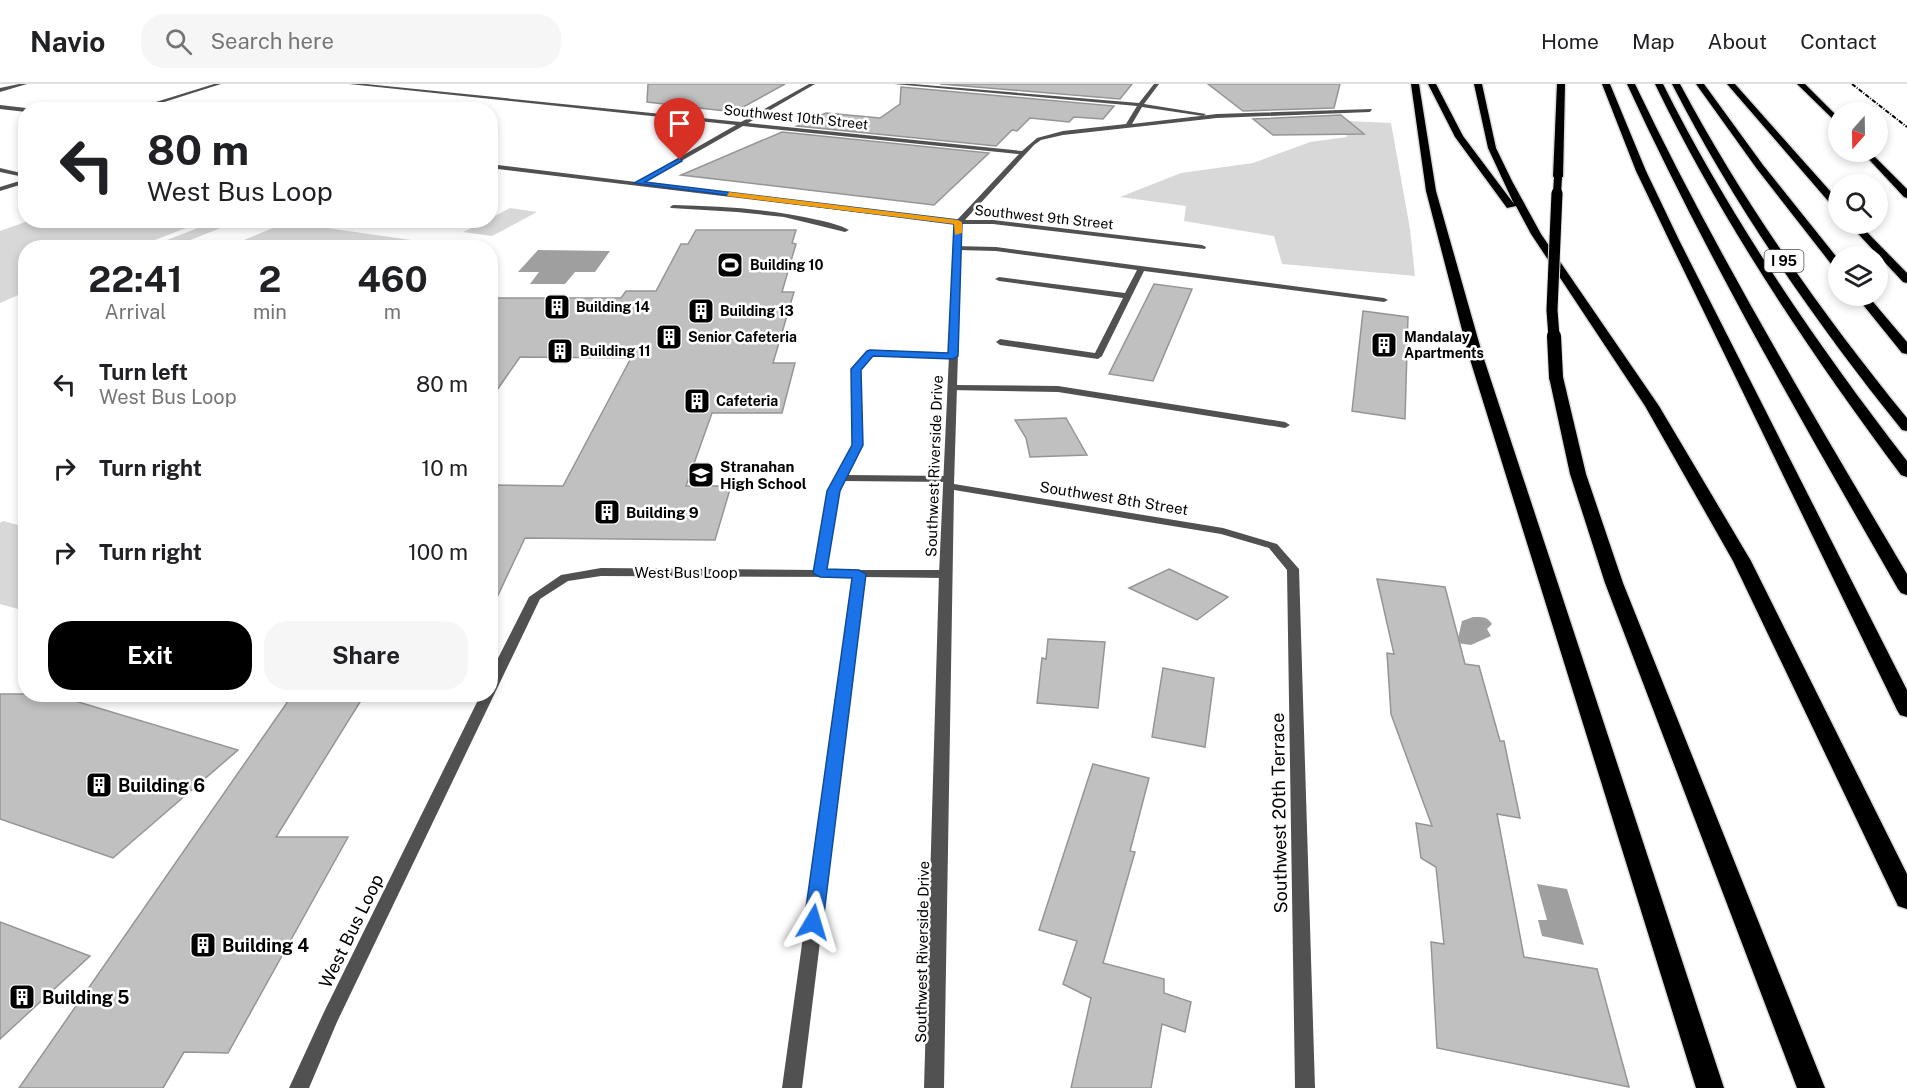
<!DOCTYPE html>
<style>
:root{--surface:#fff;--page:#f6f6f6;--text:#202124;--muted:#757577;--line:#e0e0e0;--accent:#000}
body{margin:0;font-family:"Public Sans",sans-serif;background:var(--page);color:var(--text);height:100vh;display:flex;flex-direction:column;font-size:22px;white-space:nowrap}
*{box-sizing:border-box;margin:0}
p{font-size:20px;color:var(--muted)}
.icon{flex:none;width:33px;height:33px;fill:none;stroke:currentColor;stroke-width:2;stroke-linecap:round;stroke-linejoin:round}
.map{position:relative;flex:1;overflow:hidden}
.panel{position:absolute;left:18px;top:156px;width:480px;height:462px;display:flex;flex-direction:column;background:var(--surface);border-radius:24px;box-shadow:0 3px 9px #0003}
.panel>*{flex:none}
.guide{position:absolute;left:18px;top:18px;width:480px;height:126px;border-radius:24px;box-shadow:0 3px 9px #0003;background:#fff;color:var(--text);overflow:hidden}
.needle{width:39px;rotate:200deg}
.tools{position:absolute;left:1828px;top:18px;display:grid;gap:12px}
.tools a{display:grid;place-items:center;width:60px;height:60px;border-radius:50%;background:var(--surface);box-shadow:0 3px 9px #0003;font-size:30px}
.pin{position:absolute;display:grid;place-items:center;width:51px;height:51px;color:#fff;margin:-62px -26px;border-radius:50% 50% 50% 0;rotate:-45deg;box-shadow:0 0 6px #0007}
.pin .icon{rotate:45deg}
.me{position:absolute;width:66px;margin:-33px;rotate:7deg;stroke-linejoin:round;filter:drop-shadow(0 0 4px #0008)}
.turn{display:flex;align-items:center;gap:21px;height:126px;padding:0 30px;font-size:27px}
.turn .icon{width:78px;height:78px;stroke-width:2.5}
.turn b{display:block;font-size:42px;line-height:51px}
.eta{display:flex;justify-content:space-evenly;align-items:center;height:102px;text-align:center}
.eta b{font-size:36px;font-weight:700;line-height:42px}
.button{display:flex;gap:12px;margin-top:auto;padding:12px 30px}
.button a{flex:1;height:69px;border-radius:24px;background:var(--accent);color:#fff;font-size:24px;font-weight:700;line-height:69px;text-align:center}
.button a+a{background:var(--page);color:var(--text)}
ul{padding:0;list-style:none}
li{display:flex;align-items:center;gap:18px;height:84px;padding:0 30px}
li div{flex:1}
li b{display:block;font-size:22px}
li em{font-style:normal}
header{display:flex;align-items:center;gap:36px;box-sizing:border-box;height:84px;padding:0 30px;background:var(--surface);border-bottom:2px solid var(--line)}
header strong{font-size:28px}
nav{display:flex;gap:33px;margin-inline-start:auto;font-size:21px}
.search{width:420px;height:54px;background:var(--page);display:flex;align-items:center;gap:15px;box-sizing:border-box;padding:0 21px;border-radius:24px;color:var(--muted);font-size:22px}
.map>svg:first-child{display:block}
.green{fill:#d8d8d8}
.water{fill:#9f9f9f}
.building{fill:#c0c0c0;stroke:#959595;stroke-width:1.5}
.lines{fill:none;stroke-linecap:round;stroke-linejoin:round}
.motorway-casing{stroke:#dbdbdb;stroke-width:3}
.service{fill:#515151;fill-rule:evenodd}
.minor{fill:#515151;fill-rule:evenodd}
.motorway{fill:#000;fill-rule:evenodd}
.rail{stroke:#000;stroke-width:2;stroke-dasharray:4.5 1.5 1 1.5;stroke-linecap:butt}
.motorway-bridge-far2-casing{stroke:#dbdbdb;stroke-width:10;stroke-linecap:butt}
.motorway-bridge-far1-casing{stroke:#dbdbdb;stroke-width:13;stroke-linecap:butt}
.motorway-bridge-casing{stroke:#dbdbdb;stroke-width:16;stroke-linecap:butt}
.motorway-bridge-far2{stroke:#000;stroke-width:8}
.motorway-bridge-far1{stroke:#000;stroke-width:11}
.motorway-bridge{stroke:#000;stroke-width:14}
.route{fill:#1a73e8;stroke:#114b97;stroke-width:1.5}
.slow{fill:#f59e0b}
.labels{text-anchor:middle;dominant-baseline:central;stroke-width:5;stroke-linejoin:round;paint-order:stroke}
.far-street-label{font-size:14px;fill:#000;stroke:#fff}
.shield{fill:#fff;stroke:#4c4c4c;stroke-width:1.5}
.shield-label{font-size:14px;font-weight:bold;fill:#000}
.far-poi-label{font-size:14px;font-weight:bold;fill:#000;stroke:#fff;text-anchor:start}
.poi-label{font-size:15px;font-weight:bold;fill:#000;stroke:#fff;text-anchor:start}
.street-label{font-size:15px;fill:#000;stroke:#fff}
.near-poi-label{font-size:18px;font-weight:bold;fill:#000;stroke:#fff;text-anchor:start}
.near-street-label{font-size:18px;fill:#000;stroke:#fff}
</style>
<header>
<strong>Navio</strong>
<div class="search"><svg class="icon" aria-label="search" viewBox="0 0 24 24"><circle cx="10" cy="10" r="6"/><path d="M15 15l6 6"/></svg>Search here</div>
<nav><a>Home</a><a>Map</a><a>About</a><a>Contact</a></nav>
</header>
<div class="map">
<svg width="1907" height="1004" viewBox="0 0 1907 1004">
<rect width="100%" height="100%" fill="#fff"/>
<g class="green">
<polygon points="1348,37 1391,39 1410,145 1415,192 1282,180 1274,152 1184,137 1186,122 1120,113 1181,89 1253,79 1310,58 1347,53"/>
<polygon points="510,124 537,128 492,152 463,148 486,137 490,136 491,134"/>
<polygon points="31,136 204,136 204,137 137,163 26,164 25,208 0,219 0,147"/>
<polygon points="216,137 238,137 173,163 149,163"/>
<polygon points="299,140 460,163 228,163 275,143"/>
<polygon points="3,437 25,443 25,527 0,520 0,439"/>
</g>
<g class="water">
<polygon points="538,166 610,167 595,188 575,188 565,200 530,200 539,188 518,188"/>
<path d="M1473,533C1481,533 1487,532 1492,540L1487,545L1491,552L1471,561L1457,559L1462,537Z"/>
<polygon points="1537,800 1567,805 1584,861 1542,852 1538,836 1547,836"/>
</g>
<g class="building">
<polygon points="648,0 785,0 734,28 647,18"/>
<polygon points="940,0 1132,0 1120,15"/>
<polygon points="1208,0 1340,0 1334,24 1243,27"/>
<polygon points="901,3 1114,22 1103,35 1074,33 1069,38 1030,34 1017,47 1012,46 996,62 797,42 826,29 880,34 900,20"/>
<polygon points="1341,31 1364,50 1273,51 1253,35"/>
<polygon points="782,48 989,69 934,121 681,91"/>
<polygon points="696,146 796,146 792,159 796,160 782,208 794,208 773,279 795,279 782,329 712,329 686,402 731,402 715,456 525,454 490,528 490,401 563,402 631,274 520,273 490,316 490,214 621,214 626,207 656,207 681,160 688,160"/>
<polygon points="1154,200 1192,205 1153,297 1109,290"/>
<polygon points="1363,227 1408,233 1405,335 1352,327"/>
<polygon points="1066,334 1087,371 1030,373 1026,354 1015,336"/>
<polygon points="1169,485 1228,513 1197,536 1129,504"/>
<polygon points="1377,495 1445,503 1465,580 1479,582 1500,657 1504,657 1520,734 1497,730 1524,873 1597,885 1629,1003 1437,964 1431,858 1444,860 1436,783 1421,774 1416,739 1432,742 1391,630 1387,569 1394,570"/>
<polygon points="1048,555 1105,558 1098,624 1037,619 1042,574 1046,575"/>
<polygon points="1163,584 1214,594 1205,663 1152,653"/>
<polygon points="0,610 52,610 238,666 113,774 0,735"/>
<polygon points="293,610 365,610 276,753 348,753 228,969 184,968 163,1004 19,1004"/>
<polygon points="1093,680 1149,694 1130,767 1135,768 1103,879 1164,895 1164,909 1191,918 1185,948 1162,940 1151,1004 1071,1004 1091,914 1063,900 1077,857 1039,846"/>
<polygon points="0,838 90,872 0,955"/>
</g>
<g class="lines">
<g class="motorway-casing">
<g id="motorway">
<polygon points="1411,0 1419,0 1436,107 1482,269 1724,1004 1696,1004 1468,269 1426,107"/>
<polygon points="1428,0 1436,0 1463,52 1514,120 1488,64 1474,0 1482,0 1496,64 1512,97 1541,150 1659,322 1751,477 1907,790 1907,825 1898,822 1733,477 1645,322 1531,150 1516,122 1507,124 1455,53"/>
<polygon points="1557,0 1565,0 1563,93 1558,96 1553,93"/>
<polygon points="1602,0 1610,0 1646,87 1679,156 1907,606 1907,633 1900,631 1897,626 1669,156 1636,87"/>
<path d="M1627,0H1635C1716,169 1812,329 1907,490V511L1901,509L1898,505C1803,339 1707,174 1627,0Z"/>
<path d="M1655,0H1663C1731,135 1815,258 1907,377V393L1901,391C1809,267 1723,140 1655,0Z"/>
<path d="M1672,0H1680C1743,118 1822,230 1907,334V347L1902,346C1816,239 1735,123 1672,0Z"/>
<polygon points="1696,0 1704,0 1763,81 1839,176 1839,186 1835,185 1757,85"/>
<polygon points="1727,0 1735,0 1839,117 1839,126 1835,125"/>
<polygon points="1797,0 1805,0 1839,34 1839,41"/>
<polygon points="1862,68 1870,68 1907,105 1907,114 1904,113"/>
<polygon points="1849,140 1859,140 1907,189 1907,199 1903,198"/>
<polygon points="1856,212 1868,212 1907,258 1907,270 1902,269"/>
<polygon points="1556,289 1563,293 1586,390 1623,499 1825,1004 1797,1004 1605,499 1570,390 1549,293"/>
</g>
</g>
<g class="service">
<polygon points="0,84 21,89 22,90 19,92 0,88"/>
<path d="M673,121C721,122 770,125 818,136C828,138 840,141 849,146L845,148L784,133L737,128L671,124L670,123Z"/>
<polygon points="954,162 996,163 1384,214 1388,216 1384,218 1144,187 1102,272 1098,275 1000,261 996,258 1000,255 1095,269 1123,214 999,197 995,195 999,193 1125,209 1137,186 996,167 957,166 954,166"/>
<polygon points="870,266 953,269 957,272 953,275 872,272 860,285 863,361 848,391 949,392 954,395 949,398 844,397 839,407 826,486 945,486 951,490 945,494 865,493 802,1004 782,1004 853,493 601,492 568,497 540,515 337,938 309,1004 289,1004 324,928 481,610 490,610 490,590 529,513 561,491 601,484 815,486 829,407 853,361 852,285 867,267"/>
<polygon points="952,301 1058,302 1285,338 1290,341 1285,344 1058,308 949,306 949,302"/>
</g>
<g class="minor">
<polygon points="19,0 27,0 0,8 0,4"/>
<polygon points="214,0 221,0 139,26 130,26"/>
<path d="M349,0H366L741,38L809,0H815L748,39L1022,67L1037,54L1063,47L1126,40L1137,22L894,0H913L1139,19L1154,0H1159L1144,20L1206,30L1203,32L1142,23L1132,40L1217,30L1372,25L1370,28L1217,34L1063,51L1041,56L1034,61L965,136H993L1202,161L1206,163L1205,165L993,140H962L954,400L1223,444L1277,460L1299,485L1315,1004H1295L1287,486L1269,464L1221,450L954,406L944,1004H924L939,490L955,140L490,84V80L636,98L736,41ZM743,42L1019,70L957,136L644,98Z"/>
<polygon points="0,21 26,24 28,26 26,26 26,28 0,25"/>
<polygon points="26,95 26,99 0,107 0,103"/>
</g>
<use href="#motorway" class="motorway"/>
<polyline class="rail" points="1852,0 1907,43"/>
<g class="motorway-bridge-far2-casing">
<polyline id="motorway-bridge-far2" points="1557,110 1558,93"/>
</g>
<g class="motorway-bridge-far1-casing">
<polyline id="motorway-bridge-far1" points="1554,253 1552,226 1557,109"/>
</g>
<g class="motorway-bridge-casing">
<polyline id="motorway-bridge" points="1554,252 1556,293"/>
</g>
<use href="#motorway-bridge-far2" class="motorway-bridge-far2"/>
<use href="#motorway-bridge-far1" class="motorway-bridge-far1"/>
<use href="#motorway-bridge" class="motorway-bridge"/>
</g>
<polygon class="route" points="680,74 682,77 645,98 958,136 962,138 958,272 953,275 873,272 861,286 863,361 840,407 827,485 859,486 866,490 823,838 820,844 813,847 807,844 804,838 852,494 820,493 813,489 827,407 852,361 851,285 867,267 870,266 948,269 954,140 634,99"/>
<polygon class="slow" points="729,108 958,136 962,138 962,149 955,151 954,140 727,112"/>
<defs>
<g id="stadium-square" transform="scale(1.35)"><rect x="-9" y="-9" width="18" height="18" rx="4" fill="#000" stroke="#fff"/><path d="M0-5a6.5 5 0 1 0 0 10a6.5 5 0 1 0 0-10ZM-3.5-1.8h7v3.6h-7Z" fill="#fff"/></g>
<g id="building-square" transform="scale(1.35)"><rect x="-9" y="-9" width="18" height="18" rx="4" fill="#000" stroke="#fff"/><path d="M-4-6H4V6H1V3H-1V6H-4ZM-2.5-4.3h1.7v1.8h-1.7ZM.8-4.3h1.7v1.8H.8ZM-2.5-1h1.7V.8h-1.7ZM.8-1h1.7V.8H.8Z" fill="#fff"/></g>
<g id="school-square" transform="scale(1.35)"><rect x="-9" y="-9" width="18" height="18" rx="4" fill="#000" stroke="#fff"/><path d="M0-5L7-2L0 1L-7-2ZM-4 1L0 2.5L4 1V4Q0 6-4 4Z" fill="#fff"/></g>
</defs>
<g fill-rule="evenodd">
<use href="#stadium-square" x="730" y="181"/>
<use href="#building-square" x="557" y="223"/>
<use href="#building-square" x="701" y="227"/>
<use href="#building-square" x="669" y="253"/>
<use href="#building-square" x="1384" y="261"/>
<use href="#building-square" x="560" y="267"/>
<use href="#building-square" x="697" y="317"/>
<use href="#school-square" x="701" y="391"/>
<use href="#building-square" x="607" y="428"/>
<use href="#building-square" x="99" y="701"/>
<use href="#building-square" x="203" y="861"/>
<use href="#building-square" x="22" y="913"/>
</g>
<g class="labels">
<g class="far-street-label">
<text transform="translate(796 33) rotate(6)">Southwest 10th Street</text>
<text transform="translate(1044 133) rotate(6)">Southwest 9th Street</text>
</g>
<rect class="shield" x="1764.5" y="166" width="39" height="22" rx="4.5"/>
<g class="shield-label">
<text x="1784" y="177">I 95</text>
</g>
<g class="far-poi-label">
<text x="750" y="181">Building 10</text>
<text x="576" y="223">Building 14</text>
<text x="720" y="227">Building 13</text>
<text x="688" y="253">Senior Cafeteria</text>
<text x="1404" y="253">Mandalay<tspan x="1404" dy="16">Apartments</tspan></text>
<text x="580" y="267">Building 11</text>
<text x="716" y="317">Cafeteria</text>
</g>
<g class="poi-label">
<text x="720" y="382">Stranahan<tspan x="720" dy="17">High School</tspan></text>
<text x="626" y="428">Building 9</text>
</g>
<g class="street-label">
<text transform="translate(934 382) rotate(-88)">Southwest Riverside Drive</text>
<text transform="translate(1114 414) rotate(9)">Southwest 8th Street</text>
<text x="686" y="488">West Bus Loop</text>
<text transform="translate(922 868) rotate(-89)">Southwest Riverside Drive</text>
</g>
<g class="near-poi-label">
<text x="118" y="701">Building 6</text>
<text x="222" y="861">Building 4</text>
<text x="42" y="913">Building 5</text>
</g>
<g class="near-street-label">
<text transform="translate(1279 729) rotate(-91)">Southwest 20th Terrace</text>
<text transform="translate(351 847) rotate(-64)">West Bus Loop</text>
</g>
</g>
</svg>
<div class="tools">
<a><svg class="needle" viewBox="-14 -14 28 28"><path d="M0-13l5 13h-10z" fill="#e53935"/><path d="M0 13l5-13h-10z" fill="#757577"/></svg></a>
<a><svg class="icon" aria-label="search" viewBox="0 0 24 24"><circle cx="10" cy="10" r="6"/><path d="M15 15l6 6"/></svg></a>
<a><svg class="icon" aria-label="layers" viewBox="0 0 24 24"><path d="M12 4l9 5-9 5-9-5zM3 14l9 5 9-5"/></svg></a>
</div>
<div class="pin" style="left:680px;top:76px;background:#d93025"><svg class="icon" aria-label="arrive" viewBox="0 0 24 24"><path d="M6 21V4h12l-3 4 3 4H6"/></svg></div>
<svg class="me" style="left:813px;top:838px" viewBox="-20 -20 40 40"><path d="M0-17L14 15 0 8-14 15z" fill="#1a73e8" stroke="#fff" stroke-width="4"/></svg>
<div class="guide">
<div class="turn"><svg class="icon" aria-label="left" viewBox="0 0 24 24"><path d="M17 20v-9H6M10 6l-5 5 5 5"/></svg><div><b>80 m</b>West Bus Loop</div></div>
</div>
<section class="panel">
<div class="eta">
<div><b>22:41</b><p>Arrival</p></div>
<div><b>2</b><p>min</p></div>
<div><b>460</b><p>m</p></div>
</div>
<ul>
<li><svg class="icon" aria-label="left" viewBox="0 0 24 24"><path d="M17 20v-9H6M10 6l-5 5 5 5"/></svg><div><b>Turn left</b><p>West Bus Loop</p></div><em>80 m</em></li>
<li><svg class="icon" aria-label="right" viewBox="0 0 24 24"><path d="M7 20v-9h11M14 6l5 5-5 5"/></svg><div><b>Turn right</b></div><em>10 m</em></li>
<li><svg class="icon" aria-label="right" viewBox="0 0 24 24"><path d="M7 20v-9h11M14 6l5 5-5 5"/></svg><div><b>Turn right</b></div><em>100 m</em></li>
</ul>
<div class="button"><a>Exit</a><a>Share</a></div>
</section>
</div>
